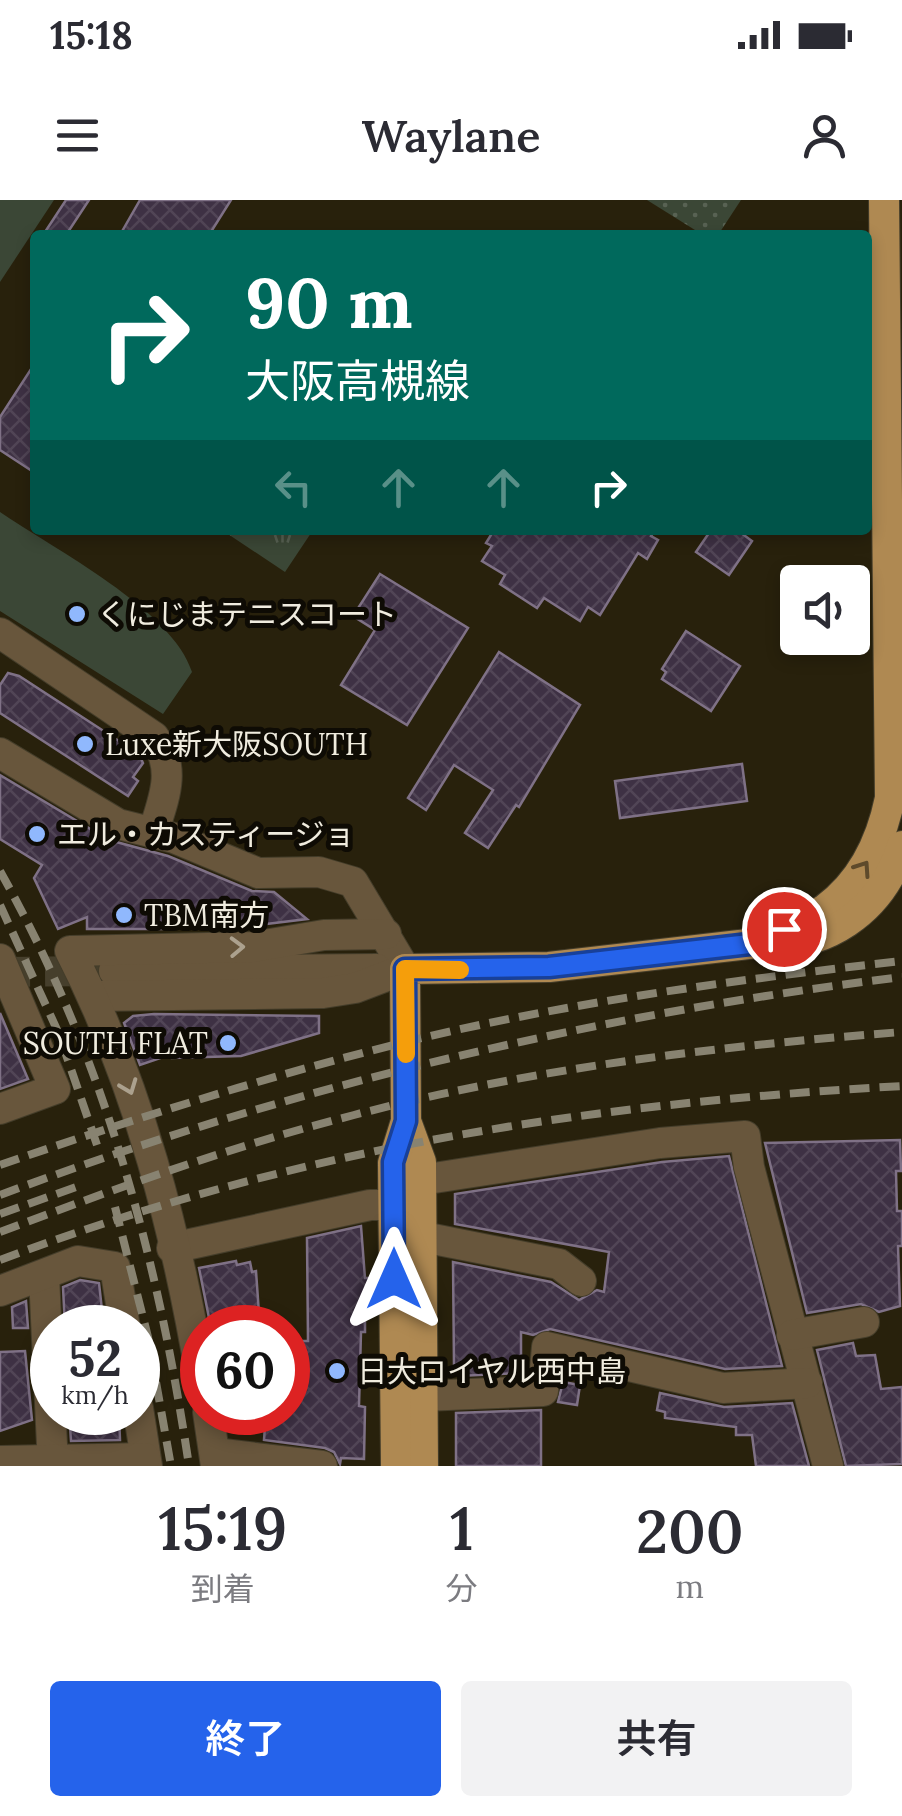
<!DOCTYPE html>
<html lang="ja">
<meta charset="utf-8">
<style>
:root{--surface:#fff;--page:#f2f2f3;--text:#2b2b33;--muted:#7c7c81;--accent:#2563eb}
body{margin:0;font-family:Lora,"Noto Sans JP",serif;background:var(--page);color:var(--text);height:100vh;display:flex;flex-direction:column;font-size:38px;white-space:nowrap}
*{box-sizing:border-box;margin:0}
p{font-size:32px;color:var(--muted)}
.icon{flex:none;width:55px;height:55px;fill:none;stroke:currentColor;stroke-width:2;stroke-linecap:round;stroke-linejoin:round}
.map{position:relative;height:1266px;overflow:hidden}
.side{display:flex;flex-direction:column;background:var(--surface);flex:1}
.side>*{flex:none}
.hud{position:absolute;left:30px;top:30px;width:842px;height:305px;border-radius:10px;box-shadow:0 5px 15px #0003;background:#00695c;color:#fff;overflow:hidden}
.controls{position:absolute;left:780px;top:365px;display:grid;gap:20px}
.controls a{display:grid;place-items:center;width:90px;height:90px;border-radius:10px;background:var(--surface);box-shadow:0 5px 15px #0003;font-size:50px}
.speed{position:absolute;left:30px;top:1105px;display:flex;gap:20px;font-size:50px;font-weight:700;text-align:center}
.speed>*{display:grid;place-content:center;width:130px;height:130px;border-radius:50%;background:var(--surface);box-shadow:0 5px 15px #0003;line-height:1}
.speed small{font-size:25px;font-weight:400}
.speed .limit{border:15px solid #d22;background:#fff;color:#111}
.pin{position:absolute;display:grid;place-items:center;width:85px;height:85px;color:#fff;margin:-42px;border:5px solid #fff;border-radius:50%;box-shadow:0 2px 10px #0007}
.me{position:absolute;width:110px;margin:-55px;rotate:0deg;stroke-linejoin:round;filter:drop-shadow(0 0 8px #0008)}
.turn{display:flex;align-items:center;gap:35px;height:210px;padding:0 50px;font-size:45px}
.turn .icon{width:130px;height:130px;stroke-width:2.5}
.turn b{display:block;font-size:70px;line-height:85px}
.lanes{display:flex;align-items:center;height:95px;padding:0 50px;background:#0003;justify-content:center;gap:50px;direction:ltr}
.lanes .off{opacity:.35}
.eta{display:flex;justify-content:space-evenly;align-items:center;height:170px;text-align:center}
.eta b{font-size:60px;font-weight:600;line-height:70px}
.action{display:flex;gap:20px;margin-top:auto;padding:20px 50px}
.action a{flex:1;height:115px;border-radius:10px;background:var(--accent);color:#fff;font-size:40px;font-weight:600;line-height:115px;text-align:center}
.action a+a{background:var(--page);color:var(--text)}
.status{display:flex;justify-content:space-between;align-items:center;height:70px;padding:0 50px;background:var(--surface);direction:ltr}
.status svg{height:28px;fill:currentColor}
header{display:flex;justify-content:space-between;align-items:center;height:130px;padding:0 50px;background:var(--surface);font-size:45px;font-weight:600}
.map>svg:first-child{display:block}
.grass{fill:url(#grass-tufts)}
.park{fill:url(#park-dots)}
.pitch{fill:#3b4736}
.building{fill:url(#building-cross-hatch);stroke:#7f7186;stroke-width:2.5}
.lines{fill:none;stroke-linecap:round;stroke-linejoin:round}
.minor-tunnel{stroke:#463f2c;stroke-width:30;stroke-dasharray:30 15;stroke-linecap:butt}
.minor-casing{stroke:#443d2a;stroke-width:32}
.major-casing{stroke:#443d2a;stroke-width:32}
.minor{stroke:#68563c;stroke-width:30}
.major{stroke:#af8952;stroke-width:30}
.rail{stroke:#888371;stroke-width:8;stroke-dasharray:20 10;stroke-linecap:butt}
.oneway{stroke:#5e4a2b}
.oneway2{stroke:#aca18e}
.route-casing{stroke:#184099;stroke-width:25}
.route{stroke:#2563eb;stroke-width:18}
.slow{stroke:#f59e0b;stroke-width:18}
.poi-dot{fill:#90b8fd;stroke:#0e0b04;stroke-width:4}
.labels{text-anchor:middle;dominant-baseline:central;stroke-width:10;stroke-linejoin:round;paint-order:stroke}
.poi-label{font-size:30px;fill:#f0ecdf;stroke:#0e0b04;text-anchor:start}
</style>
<div class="status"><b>15:18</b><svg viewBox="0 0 49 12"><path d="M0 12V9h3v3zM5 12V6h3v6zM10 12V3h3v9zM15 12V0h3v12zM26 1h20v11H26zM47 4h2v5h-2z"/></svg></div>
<header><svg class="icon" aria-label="menu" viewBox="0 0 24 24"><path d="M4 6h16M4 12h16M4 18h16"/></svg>Waylane<svg class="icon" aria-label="person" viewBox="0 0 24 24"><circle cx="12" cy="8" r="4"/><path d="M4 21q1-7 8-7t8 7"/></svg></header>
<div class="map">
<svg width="902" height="1266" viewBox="0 0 902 1266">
<defs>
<pattern id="grass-tufts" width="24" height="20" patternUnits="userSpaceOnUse" patternTransform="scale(2.5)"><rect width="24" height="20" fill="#3b4736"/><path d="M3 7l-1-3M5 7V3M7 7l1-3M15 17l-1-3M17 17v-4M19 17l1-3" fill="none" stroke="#586253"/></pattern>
<pattern id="park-dots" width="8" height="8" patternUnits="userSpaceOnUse" patternTransform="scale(2.5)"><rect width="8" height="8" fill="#3b4736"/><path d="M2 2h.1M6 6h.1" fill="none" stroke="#586253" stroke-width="1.8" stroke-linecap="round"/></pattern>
<pattern id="building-cross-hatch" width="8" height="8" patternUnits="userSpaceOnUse" patternTransform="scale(2.5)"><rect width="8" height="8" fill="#3e3144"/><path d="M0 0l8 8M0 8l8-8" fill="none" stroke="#514556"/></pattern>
</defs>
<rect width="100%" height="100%" fill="#28210c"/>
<polygon class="grass" points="222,330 313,330 285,372"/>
<polygon class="park" points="647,0 741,0 718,35 703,35"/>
<g class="pitch">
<polygon points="0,0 54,0 0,82"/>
<path d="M0,312C54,349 173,410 192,472L163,514L0,411Z"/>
</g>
<g class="building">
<polygon points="66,0 89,0 66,35 43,35"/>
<polygon points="140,0 231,0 209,35 120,35"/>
<polygon points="35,163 35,273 0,250 0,217"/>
<polygon points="494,330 655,330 651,336 658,340 647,359 638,353 600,415 588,407 580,421 544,398 537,408 500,384 505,375 482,361 492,346 486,343"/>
<polygon points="711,330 737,330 752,341 729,375 696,352"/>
<polygon points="380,374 468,428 407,525 341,485 375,430 353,416"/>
<polygon points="686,431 740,466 711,511 662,479 666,472 662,469"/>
<polygon points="499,452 580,505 519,607 516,605 488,648 465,633 493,590 454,565 426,610 408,598"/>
<polygon points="8,473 19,476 139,554 143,563 133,577 138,581 128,596 0,513 0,485"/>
<polygon points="742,564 747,601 620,618 615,581"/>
<polygon points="0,575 109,640 168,656 252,691 274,692 307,719 233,728 189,717 185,728 162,723 162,729 87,729 87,717 58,729 34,678 42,665 0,639"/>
<polygon points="0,813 28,879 0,889"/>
<polygon points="154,814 319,816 319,833 241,856 172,858 172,854 140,865 124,823 133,816"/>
<polygon points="900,940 901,971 896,971 897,1011 902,1011 902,1046 898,1046 900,1106 879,1112 861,1104 807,1113 765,943"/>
<polygon points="729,956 782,1166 725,1169 550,1129 533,1135 521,1132 521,1173 459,1176 460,1167 454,1167 453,1062 551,1082 579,1100 597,1090 604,1092 609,1052 455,1024 455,994 662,962"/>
<polygon points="361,1026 365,1078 375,1078 376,1095 365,1096 365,1132 361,1132 359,1206 365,1207 364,1259 341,1258 340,1264 334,1252 325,1248 264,1240 266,1212 288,1212 288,1141 308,1141 307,1038"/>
<polygon points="236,1061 237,1065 250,1062 252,1072 256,1071 260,1128 211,1128 199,1068"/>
<polygon points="80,1080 99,1083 104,1128 65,1128 63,1087"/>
<polygon points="26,1101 28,1128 13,1128 12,1107"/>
<polygon points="853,1143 856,1156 875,1155 881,1189 902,1187 902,1264 846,1266 817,1150"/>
<polygon points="25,1151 32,1220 0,1231 0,1152"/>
<polygon points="563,1182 580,1185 577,1205 558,1202"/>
<polygon points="660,1193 724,1207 792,1203 809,1266 756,1266 752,1235 736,1235 736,1227 665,1218 665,1212 657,1210"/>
<polygon points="541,1210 541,1266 456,1266 456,1213"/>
<polygon points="69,1212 119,1212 120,1240 71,1241"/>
</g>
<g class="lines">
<polyline class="minor-tunnel" points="0,772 101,771"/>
<g class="minor-casing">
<g id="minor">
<path d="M0,433L154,537C177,569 164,598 153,633"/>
<polyline points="0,553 118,624 174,638 258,673 319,672 353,682 405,769"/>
<polyline points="0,759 55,889 0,909"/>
<polyline points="114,771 377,769"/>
<polyline points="93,796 323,793 355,788 405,769"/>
<polyline points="421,980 660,943 745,936 749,967 828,1266"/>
<polyline points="423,1037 559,1064 581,1081"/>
<polyline points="172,1048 370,1005 394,1005"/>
<polyline points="44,1076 53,1266"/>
<polyline points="0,1091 78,1061 115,1067 125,1128"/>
<polyline points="792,1135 864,1122"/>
<path d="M202,1183C177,1034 139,885 70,751L253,747L324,735L386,734"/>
<polyline points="423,1196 543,1191 547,1147 723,1188 807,1183"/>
<polyline points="138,1208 147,1266"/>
<polyline points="208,1212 216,1266"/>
<polyline points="215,1253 322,1266"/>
<polyline points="0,1261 145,1258"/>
</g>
</g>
<g class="major-casing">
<g id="major">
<path d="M769,737C787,727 808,722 825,709C862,682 881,642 890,598L884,0"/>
<polyline points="406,921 421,962 423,1266"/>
<path d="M396,1266L393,963L406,921L405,769L549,767L757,743C824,751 882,711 902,646"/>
</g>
</g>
<use href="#minor" class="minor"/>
<use href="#major" class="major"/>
<g class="rail">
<path d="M0,671C104,856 158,1057 189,1266"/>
<polyline points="0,705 59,834 97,945"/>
<path d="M0,965C148,914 299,866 452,831C600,798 751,778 902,761"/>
<path d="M0,995C292,886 593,815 902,777"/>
<polyline points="115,1007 148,1137 171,1266"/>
<polyline points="0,1014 82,985"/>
<path d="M0,1032C117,988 232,946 354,915C533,868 718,846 902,832"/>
<path d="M0,1060C298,948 585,904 902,886"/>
</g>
</g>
<defs><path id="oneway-chevron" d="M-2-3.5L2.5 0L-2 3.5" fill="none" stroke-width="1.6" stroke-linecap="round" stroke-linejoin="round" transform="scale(2.5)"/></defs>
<use class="oneway" href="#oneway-chevron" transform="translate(863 668) rotate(-56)"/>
<g class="oneway2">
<use href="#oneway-chevron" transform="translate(237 747) rotate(-2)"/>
<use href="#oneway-chevron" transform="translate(129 887) rotate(69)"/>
</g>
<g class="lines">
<g class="route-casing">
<polyline id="route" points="394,1079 393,962 406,921 405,769 549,767 758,743 784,729"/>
</g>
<use href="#route" class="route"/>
<polyline class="slow" points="406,854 405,769 460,770"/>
</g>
<g class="poi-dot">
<circle cx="77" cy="414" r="10"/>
<circle cx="85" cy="544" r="10"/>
<circle cx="37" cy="634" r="10"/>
<circle cx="124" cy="715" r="10"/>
<circle cx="228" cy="843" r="10"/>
<circle cx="337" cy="1171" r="10"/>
</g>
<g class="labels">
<g class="poi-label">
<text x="97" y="414">くにじまテニスコート</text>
<text x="105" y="544">Luxe新大阪SOUTH</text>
<text x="57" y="634">エル・カスティージョ</text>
<text x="144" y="715">TBM南方</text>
<text x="208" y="843" text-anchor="end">SOUTH FLAT</text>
<text x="357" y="1171">日大ロイヤル西中島</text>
</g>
</g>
</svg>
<div class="controls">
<a><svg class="icon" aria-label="sound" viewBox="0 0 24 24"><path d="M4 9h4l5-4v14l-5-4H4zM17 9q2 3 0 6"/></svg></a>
</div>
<div class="speed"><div>52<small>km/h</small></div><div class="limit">60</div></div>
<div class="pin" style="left:784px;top:729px;background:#d93025"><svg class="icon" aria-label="arrive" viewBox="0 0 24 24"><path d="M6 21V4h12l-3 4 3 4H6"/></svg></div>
<svg class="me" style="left:394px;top:1079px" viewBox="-20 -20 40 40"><path d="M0-17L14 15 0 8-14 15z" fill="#2563eb" stroke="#fff" stroke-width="4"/></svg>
<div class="hud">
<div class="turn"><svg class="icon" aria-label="right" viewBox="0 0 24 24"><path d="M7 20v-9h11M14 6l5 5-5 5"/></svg><div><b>90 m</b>大阪高槻線</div></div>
<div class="lanes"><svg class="icon off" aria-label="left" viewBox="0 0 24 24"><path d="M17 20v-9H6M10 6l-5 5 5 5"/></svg><svg class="icon off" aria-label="ahead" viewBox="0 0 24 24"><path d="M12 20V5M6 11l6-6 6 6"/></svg><svg class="icon off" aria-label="ahead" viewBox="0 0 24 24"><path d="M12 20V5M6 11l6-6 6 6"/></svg><svg class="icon" aria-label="right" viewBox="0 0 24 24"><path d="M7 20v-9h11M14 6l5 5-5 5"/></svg></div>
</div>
</div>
<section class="side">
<div class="eta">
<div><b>15:19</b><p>到着</p></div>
<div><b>1</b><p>分</p></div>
<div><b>200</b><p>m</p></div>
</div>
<div class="action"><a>終了</a><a>共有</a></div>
</section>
